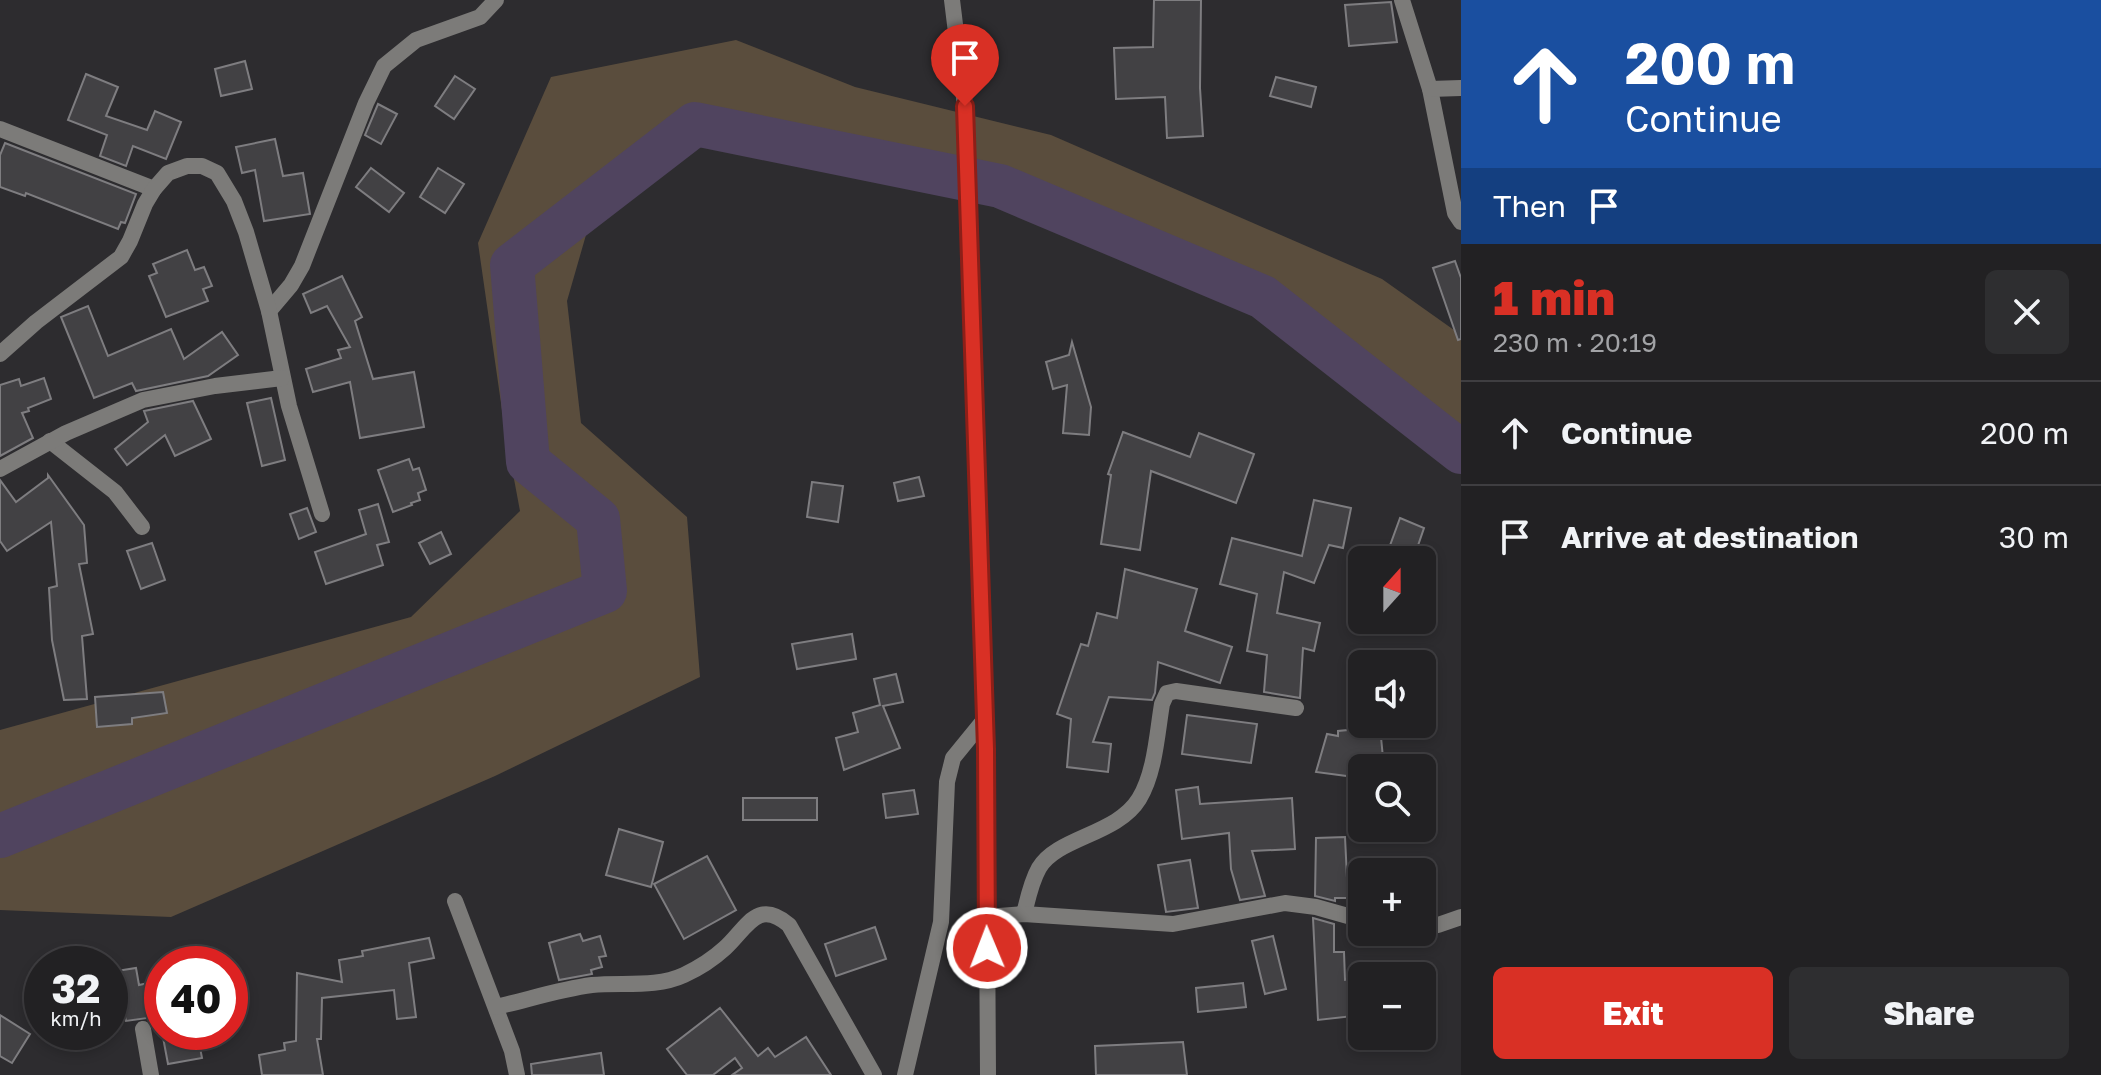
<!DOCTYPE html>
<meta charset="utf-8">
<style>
:root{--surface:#222123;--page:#2e2e30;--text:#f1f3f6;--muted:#a2a3a6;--line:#3f3e41;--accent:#d93025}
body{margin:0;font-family:"Golos Text",sans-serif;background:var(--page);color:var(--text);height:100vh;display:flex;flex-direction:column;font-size:30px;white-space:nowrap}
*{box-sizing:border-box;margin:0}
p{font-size:26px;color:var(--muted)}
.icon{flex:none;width:44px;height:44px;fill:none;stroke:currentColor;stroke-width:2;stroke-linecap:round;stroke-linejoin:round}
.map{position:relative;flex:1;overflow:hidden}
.sheet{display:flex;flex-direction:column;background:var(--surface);width:640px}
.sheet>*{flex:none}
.banner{background:#1a4fa0;color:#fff;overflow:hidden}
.needle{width:52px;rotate:21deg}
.fabs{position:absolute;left:1348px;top:546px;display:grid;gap:16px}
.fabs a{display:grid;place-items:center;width:88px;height:88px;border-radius:12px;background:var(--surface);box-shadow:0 4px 12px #0003,0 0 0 2px var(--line);font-size:40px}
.speed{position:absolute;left:24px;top:946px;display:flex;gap:16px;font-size:40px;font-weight:700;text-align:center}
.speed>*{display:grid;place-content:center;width:104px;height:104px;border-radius:50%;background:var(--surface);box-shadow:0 4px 12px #0003,0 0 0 2px var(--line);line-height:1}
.speed small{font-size:20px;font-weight:400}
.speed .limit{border:12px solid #d22;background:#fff;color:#111}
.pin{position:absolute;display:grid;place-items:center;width:68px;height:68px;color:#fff;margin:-82px -34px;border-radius:50% 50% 50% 0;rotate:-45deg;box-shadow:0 0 8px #0007}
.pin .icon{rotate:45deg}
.me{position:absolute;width:88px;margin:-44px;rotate:359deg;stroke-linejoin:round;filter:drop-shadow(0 0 6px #0008)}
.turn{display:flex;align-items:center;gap:28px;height:168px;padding:0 32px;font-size:36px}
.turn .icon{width:104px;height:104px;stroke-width:2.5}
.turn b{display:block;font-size:56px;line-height:68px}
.then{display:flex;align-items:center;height:76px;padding:0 32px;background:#0003;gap:16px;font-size:30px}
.round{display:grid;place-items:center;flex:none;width:84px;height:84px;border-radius:12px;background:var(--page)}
.summary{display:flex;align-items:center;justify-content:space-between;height:136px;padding:0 32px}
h1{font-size:48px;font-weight:800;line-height:60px;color:var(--accent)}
.primary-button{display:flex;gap:16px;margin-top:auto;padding:16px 32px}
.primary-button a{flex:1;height:92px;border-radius:12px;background:var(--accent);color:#fff;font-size:32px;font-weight:800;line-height:92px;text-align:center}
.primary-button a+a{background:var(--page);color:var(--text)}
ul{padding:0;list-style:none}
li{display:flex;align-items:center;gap:24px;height:104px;padding:0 32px;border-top:2px solid var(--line)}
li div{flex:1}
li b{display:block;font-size:30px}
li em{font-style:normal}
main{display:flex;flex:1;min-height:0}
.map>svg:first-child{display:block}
.green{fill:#5a4d3d}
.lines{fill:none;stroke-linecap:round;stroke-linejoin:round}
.river{stroke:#50445f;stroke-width:44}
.building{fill:#424144;stroke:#7e7d80;stroke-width:2}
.minor{stroke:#7c7b79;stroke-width:16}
.tertiary{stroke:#7c7b79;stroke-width:16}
.route-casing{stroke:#8d1f18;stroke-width:20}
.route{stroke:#d93025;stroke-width:14}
</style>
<main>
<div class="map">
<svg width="1461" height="1075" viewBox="0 0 1461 1075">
<rect width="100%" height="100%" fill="#2d2c2f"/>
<polygon class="green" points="736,40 855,87 1051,135 1382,279 1461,335 1461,436 1355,385 1177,264 843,145 727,121 590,221 567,301 581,423 687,517 700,677 495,776 171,917 0,910 0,730 411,617 520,511 505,431 478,243 551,77"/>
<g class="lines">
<polyline class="river" points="0,836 605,591 598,519 528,462 512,265 695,124 1000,186 1263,297 1461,452"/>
</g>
<g class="building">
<polygon points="1154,0 1201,0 1200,88 1203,136 1167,138 1165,97 1116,99 1114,48 1153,47"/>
<polygon points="1391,2 1397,42 1349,46 1345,5"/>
<polygon points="245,61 252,89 221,96 215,69"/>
<polygon points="86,74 118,87 106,116 147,130 155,111 181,122 166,159 133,146 126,166 100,156 107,135 68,120"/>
<polygon points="455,76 475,89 454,119 435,106"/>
<polygon points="1276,77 1316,87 1311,107 1270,96"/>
<polygon points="378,104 397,114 381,144 365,135"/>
<polygon points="275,139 283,176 303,173 310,214 264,221 255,170 242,173 236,147"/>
<polygon points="5,143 136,194 125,223 121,222 118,229 26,193 25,196 0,187 0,155"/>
<polygon points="371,168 404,193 389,212 356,187"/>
<polygon points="438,168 464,184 445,213 420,197"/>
<polygon points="187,250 195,270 204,267 212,286 203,289 208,301 166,317 149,276 157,273 153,264"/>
<polygon points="1455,261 1461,278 1461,339 1458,340 1433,268"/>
<polygon points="342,276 362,317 355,321 373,379 414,372 424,427 360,438 350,382 313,392 306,369 341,358 338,350 350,347 327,306 311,313 303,294"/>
<polygon points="88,306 108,356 171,329 184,359 222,332 238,355 208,376 136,391 132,383 94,398 61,317"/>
<polygon points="1072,342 1091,407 1089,435 1063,433 1067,385 1053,389 1046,362 1069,355"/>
<polygon points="44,378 51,399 28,408 29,411 22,413 33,438 0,456 0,385 19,379 21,386"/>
<polygon points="271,398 285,460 262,466 247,403"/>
<polygon points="193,401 211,439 175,456 165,435 127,465 115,449 148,422 144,411"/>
<polygon points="1123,432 1190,457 1199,433 1254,454 1236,503 1151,471 1140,550 1101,544 1111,475 1108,474"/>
<polygon points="409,459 413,470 419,468 426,490 418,493 420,500 411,503 412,505 393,512 378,470"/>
<polygon points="48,475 84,525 87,563 79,564 93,634 82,636 87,699 64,700 52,640 49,588 57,586 51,522 7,551 0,541 0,480 16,502 48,478"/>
<polygon points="919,477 924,496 898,501 894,483"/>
<polygon points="812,482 843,486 838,522 807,517"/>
<polygon points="1314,500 1351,508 1343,548 1329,545 1314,583 1284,572 1277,613 1320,623 1314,651 1303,648 1300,698 1264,692 1267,655 1247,651 1257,594 1220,584 1232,538 1302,556"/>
<polygon points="378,504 389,542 377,545 383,565 326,584 315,552 366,534 359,510"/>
<polygon points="307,508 316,532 299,539 290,514"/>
<polygon points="1400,518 1424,528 1413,560 1388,551"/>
<polygon points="441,532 451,554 430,564 419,543"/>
<polygon points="152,543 165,580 141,589 127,551"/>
<polygon points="1125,569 1197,589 1185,631 1232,647 1220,683 1158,662 1155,693 1152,700 1109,697 1093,742 1111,744 1108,772 1067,767 1071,719 1057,714 1081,644 1088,646 1097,613 1117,618"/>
<polygon points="852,634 856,659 797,669 792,644"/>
<polygon points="896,674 903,702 883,706 900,748 844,770 836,738 858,732 853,713 880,705 874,679"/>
<polygon points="163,692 167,713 132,718 132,724 97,727 95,697"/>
<polygon points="1187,715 1257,724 1251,763 1182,754"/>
<polygon points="1380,727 1384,768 1362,768 1362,778 1316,772 1327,734 1338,736 1338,731"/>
<polygon points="1198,787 1200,804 1292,798 1295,849 1252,851 1265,896 1240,900 1231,869 1229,833 1182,839 1176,790"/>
<polygon points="914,790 918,814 886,818 883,794"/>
<rect x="743" y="798" width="74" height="22"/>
<polygon points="619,829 663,842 651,887 606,875"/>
<polygon points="1345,837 1347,878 1359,878 1358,898 1335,898 1335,901 1315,896 1316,838"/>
<polygon points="707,856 736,910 684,939 654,884"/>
<polygon points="1190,860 1198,908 1166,912 1158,865"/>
<polygon points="1313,918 1334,924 1334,952 1344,952 1345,980 1362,978 1362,1015 1318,1020"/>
<polygon points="875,927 886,959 836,976 825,944"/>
<polygon points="580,934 583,941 600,936 606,956 599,957 602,967 591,970 592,974 559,980 549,943"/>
<polygon points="1273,936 1286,989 1265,994 1252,941"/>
<polygon points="429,938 434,958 409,963 416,1017 397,1019 394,990 322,998 321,1039 317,1039 323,1075 262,1075 259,1055 285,1050 284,1043 296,1041 297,973 342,982 339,960 363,956 362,951"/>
<polygon points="136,968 139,985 162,980 162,1016 126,1021 124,1012 110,1014 110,972"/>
<polygon points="1243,983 1246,1007 1198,1012 1196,988"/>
<polygon points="720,1008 758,1056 768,1048 775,1057 806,1037 831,1075 732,1075 742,1068 735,1058 713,1075 687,1075 667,1049"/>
<polygon points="0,1015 30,1034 12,1063 0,1056"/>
<polygon points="162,1032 197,1032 202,1058 168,1064"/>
<polygon points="1183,1042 1187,1075 1096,1075 1095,1046"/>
<polygon points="601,1053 604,1075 532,1075 531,1064"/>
</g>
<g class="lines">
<g class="minor">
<polyline points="1402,0 1430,89 1455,213 1461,222"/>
<polyline points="1430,89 1461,88"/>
<polyline points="0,129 154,189"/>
<polyline points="269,311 291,285 302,266 366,103 384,66 416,40 480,17 496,0"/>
<polyline points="0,354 36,322 121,257 130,241 145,204 154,189 168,173 187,166 202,166 217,173 234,201 246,232 269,311 289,406 322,514"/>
<polyline points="50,441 115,492 142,527"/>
<polyline points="0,469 66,433 143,400 215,386 282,378"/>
<polyline points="455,901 512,1051 517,1075"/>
<path d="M1024,914C1028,898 1031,882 1039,868C1057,837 1117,835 1139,799C1155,773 1157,734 1162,704L1167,693L1176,691L1296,708"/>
<polyline points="986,917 1024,914 1173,924 1285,903 1316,907 1362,920"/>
<polyline points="1422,926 1438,925 1461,917"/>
<path d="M496,1007C527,1000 560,989 592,985C623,982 656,988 684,975C699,968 713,959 725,948C747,928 757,898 789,925L874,1075"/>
<polyline points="143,1029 151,1075"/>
<polyline points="905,1075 941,922 947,782 953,758 984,720"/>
</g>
<polyline class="tertiary" points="952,0 965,106 970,224 986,749 988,1075"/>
</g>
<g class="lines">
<g class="route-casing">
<polyline id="route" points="965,106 986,749 987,948"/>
</g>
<use href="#route" class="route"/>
</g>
</svg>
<div class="fabs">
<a><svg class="needle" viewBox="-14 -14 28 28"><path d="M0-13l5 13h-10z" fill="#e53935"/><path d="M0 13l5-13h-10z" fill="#a2a3a6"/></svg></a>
<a><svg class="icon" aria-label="sound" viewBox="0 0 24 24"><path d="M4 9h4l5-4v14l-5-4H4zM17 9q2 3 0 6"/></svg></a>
<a><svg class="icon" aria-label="search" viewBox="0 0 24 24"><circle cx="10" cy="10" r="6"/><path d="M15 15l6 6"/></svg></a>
<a>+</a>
<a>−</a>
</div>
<div class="speed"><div>32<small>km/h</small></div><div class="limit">40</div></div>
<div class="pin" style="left:965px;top:106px;background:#d93025"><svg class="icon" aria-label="arrive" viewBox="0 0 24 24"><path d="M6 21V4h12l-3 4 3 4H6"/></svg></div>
<svg class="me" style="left:987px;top:948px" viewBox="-20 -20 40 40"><circle r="17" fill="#d93025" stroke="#fff" stroke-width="3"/><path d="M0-11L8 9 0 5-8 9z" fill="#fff"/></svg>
</div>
<section class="sheet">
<div class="banner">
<div class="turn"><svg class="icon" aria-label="ahead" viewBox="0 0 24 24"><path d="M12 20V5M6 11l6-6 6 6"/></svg><div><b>200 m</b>Continue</div></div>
<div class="then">Then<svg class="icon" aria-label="arrive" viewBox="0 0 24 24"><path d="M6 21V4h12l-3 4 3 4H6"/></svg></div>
</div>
<div class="summary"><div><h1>1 min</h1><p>230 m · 20:19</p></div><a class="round"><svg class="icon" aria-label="close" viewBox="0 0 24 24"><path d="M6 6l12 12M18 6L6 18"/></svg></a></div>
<ul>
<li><svg class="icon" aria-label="ahead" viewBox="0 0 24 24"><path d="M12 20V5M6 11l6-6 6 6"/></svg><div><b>Continue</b></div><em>200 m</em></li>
<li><svg class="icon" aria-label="arrive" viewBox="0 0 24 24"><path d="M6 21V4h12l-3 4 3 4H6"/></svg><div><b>Arrive at destination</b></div><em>30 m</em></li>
</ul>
<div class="primary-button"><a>Exit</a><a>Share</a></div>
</section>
</main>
